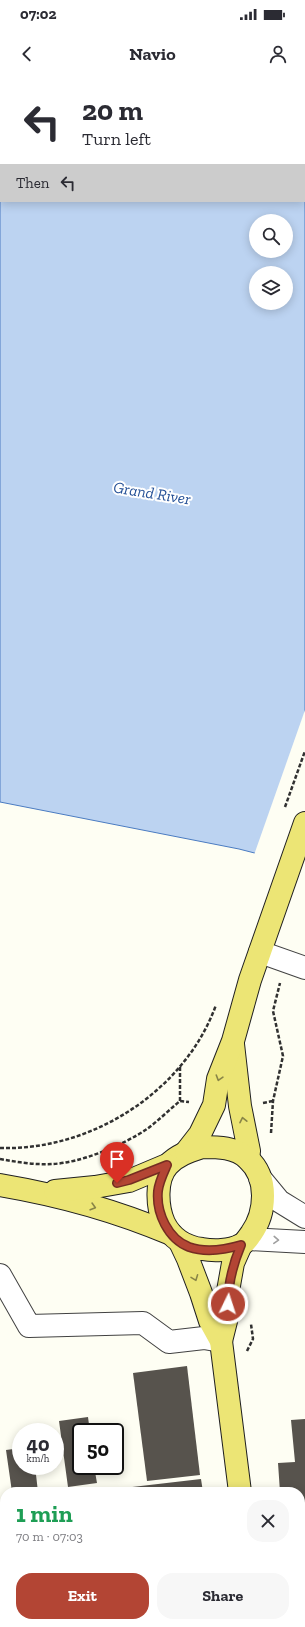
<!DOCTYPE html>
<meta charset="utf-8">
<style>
:root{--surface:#fff;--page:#f7f7f7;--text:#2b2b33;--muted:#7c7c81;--accent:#b34534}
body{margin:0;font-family:"Zilla Slab",serif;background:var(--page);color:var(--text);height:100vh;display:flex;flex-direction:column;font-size:15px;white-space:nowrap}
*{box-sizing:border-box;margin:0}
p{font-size:13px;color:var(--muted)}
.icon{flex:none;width:22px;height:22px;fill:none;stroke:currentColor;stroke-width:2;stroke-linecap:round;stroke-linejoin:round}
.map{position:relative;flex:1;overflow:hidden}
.side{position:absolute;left:0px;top:1407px;width:305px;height:140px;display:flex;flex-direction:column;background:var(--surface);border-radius:16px 16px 0 0;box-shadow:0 2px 10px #0003}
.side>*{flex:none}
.banner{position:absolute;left:0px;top:0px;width:305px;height:122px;box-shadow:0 2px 10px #0003;background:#fff;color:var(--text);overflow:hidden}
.tools{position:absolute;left:249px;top:134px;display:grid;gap:8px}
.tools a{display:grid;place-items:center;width:44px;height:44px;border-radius:50%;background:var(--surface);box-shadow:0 2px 10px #0003;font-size:20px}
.speed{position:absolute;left:12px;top:1343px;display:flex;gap:8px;font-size:20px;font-weight:700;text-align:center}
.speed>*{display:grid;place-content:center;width:52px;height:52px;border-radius:50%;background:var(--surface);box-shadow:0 2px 10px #0003;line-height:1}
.speed small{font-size:10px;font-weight:400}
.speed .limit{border:2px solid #111;border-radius:6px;background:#fff;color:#111}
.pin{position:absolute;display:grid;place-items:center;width:34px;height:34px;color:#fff;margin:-41px -17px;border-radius:50% 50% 50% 0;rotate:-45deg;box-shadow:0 0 4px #0007}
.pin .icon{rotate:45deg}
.me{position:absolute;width:44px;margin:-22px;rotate:4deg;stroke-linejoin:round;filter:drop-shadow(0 0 3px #0008)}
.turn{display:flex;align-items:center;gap:14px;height:84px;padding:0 16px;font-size:18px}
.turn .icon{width:52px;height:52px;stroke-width:2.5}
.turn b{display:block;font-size:28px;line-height:34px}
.then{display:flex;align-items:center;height:38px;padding:0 16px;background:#0003;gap:8px;font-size:15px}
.round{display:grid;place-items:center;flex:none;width:42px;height:42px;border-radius:16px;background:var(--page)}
.overview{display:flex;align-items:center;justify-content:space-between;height:68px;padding:0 16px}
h1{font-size:24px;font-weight:700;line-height:30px;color:#1e9e55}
.action{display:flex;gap:8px;margin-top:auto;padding:8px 16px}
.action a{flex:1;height:46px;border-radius:16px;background:var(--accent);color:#fff;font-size:16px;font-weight:700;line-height:46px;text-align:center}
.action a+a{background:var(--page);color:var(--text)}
.status{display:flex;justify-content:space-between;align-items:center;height:28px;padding:0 20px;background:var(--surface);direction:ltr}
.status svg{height:11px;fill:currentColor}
header{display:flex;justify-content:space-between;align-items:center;height:52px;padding:0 16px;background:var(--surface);font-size:18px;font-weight:700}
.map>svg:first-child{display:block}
.water{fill:#bcd3f1;stroke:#4a7bc1;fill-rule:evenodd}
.pier{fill:#fefef3}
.building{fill:#57534d}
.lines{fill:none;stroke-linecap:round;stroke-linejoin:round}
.minor-casing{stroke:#424242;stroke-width:24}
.major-casing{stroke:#202020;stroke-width:24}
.path{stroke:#313131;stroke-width:2.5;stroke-dasharray:4 2;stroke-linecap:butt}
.minor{stroke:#fff;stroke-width:22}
.major{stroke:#ece575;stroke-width:22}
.oneway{stroke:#898547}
.oneway2{stroke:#9f9f9f}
.route-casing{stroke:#742d22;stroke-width:10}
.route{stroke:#b34534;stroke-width:7}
.labels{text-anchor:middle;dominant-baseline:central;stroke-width:4;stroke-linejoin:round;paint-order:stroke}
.water-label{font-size:16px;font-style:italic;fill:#234f96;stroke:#fff}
</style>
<div class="status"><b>07:02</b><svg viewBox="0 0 49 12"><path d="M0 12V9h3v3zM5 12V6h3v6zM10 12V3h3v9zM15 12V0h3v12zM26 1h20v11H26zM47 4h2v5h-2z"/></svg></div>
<header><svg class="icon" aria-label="back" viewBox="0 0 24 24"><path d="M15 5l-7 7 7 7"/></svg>Navio<svg class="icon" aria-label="person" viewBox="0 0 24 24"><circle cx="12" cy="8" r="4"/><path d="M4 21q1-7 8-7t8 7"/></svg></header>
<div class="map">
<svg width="305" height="1547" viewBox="0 0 305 1547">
<rect width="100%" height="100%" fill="#fefef3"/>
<path class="water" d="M0,55L1,121H304L305,82V786L239,769L0,722ZM256,141H286V171H256ZM256,193H286V223H256Z"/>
<polygon class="pier" points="305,630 305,788 254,775"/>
<g class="building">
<polygon points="187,1286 200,1395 147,1401 133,1293"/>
<polygon points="88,1337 90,1352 81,1352 81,1386 94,1386 97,1403 68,1407 59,1341"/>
<polygon points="305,1339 305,1429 300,1430 300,1412 280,1412 278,1383 295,1382 291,1340"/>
<polygon points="21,1368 21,1386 35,1386 38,1412 12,1412 6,1370"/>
<polygon points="201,1399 203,1412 115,1412 115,1409"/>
<polygon points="137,1542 222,1542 223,1547 137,1547"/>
</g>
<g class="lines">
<g class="minor-casing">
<g id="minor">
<polyline points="260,872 305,888"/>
<polyline points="260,1098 279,1121 305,1137"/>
<polyline points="248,1159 305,1162"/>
<polyline points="0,1195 29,1246 143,1243 169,1262 204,1258 221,1261"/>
<polyline points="300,1445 305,1445"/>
<polyline points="3,1459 5,1459"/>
</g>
</g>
<g class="major-casing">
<g id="major">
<polyline points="233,964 240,1026 249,1071 248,1079"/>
<path d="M202,1067C218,1067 236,1067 248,1079C269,1098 266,1133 251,1154C248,1158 245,1163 241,1165C230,1171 213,1171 202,1169C185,1167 172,1159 164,1143C157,1127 155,1099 168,1085C177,1075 190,1071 202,1067Z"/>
<polyline points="186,1072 200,1054 214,1025 218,999 233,961 250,900 305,743"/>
<path d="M0,1105C59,1115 117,1131 171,1154"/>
<polyline points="55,1111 95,1107 129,1101 167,1085"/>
<polyline points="180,1162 188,1179 201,1213 210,1241 221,1261 240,1412"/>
<polyline points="221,1261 227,1237 228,1211 233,1183 241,1165"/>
<polyline points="260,1542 261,1547"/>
</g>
</g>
<g class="path">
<polyline points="285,727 305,671"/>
<polyline points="180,987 180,1021"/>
<polyline points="263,1023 273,1021"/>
<polyline points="271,1053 273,1021 283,976 273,931 280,903"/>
<polyline points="119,1064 123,1078"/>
<path d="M0,1068C92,1071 185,1011 216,925"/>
<path d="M0,1079C17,1082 35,1085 52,1084C81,1083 123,1065 147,1049C158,1041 169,1030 180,1021L189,1022"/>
<polyline points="247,1271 253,1259 251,1244"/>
</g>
<use href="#minor" class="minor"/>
<use href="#major" class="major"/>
</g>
<defs><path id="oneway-chevron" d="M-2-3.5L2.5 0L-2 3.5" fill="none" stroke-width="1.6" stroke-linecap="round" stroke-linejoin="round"/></defs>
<g class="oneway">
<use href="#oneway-chevron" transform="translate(219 998) rotate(107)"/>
<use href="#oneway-chevron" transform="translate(243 1040) rotate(-102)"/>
<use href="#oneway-chevron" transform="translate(93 1127) rotate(16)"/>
<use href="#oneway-chevron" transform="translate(195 1198) rotate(69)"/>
</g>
<use class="oneway2" href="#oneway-chevron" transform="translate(276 1160) rotate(3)"/>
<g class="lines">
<g class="route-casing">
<path id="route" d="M117,1103L129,1100L167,1085C163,1094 159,1102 158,1111C156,1133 168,1159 189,1167C206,1173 224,1170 241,1165C233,1184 228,1203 228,1224"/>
</g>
<use href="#route" class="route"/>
</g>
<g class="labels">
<g class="water-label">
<text transform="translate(152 413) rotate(9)">Grand River</text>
</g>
</g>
</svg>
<div class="tools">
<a><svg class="icon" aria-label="search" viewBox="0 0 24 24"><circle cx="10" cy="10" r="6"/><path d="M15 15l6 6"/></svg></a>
<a><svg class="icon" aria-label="layers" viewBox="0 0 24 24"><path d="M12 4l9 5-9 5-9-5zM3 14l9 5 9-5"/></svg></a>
</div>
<div class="speed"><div>40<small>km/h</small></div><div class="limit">50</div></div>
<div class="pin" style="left:117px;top:1103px;background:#d93025"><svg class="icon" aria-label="arrive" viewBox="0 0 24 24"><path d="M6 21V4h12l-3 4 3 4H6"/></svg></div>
<svg class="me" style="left:228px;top:1224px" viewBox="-20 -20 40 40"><circle r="17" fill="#b34534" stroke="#fff" stroke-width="3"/><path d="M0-11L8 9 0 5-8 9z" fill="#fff"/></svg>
<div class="banner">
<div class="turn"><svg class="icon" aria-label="left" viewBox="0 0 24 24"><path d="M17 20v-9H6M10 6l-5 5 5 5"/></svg><div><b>20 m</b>Turn left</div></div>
<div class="then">Then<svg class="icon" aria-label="left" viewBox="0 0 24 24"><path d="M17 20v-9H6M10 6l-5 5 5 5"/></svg></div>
</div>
<section class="side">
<div class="overview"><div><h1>1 min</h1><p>70 m · 07:03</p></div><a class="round"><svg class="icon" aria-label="close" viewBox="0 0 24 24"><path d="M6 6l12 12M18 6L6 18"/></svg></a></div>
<div class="action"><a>Exit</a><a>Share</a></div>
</section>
</div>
